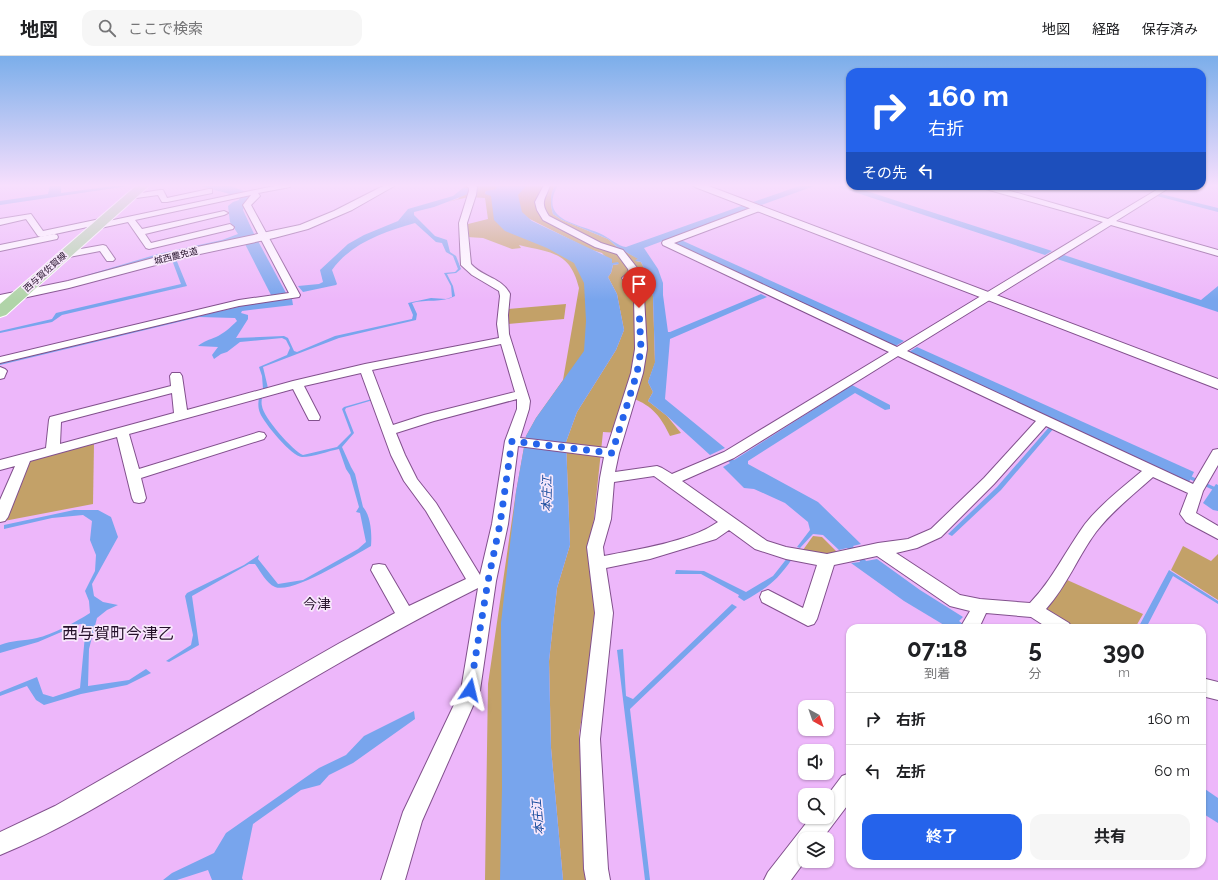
<!DOCTYPE html>
<html lang="ja">
<meta charset="utf-8">
<style>
:root{--surface:#fff;--page:#f6f6f6;--text:#202124;--muted:#757577;--line:#e0e0e0;--accent:#2563eb}
body{margin:0;font-family:Raleway,"Noto Sans JP",sans-serif;background:var(--page);color:var(--text);height:100vh;display:flex;flex-direction:column;font-size:15px;white-space:nowrap}
*{box-sizing:border-box;margin:0}
p{font-size:13px;color:var(--muted)}
.icon{flex:none;width:22px;height:22px;fill:none;stroke:currentColor;stroke-width:2;stroke-linecap:round;stroke-linejoin:round}
.map{position:relative;flex:1;overflow:hidden}
.drawer{position:absolute;left:846px;top:568px;width:360px;height:244px;display:flex;flex-direction:column;background:var(--surface);border-radius:12px;box-shadow:0 1px 3px #0004}
.drawer>*{flex:none}
.top-card{position:absolute;left:846px;top:12px;width:360px;height:122px;border-radius:12px;box-shadow:0 1px 3px #0004;background:#2563eb;color:#fff;overflow:hidden}
.needle{width:26px;rotate:140deg}
.buttons{position:absolute;left:798px;top:644px;display:grid;gap:8px}
.buttons a{display:grid;place-items:center;width:36px;height:36px;border-radius:8px;background:var(--surface);box-shadow:0 1px 3px #0004;font-size:20px}
.pin{position:absolute;display:grid;place-items:center;width:34px;height:34px;color:#fff;margin:-41px -17px;border-radius:50% 50% 50% 0;rotate:-45deg;box-shadow:0 0 4px #0007}
.pin .icon{rotate:45deg}
.me{position:absolute;width:44px;margin:-22px;rotate:10deg;stroke-linejoin:round;filter:drop-shadow(0 0 3px #0008)}
.turn{display:flex;align-items:center;gap:14px;height:84px;padding:0 16px;font-size:18px}
.turn .icon{width:52px;height:52px;stroke-width:2.5}
.turn b{display:block;font-size:28px;line-height:34px}
.then{display:flex;align-items:center;height:38px;padding:0 16px;background:#0003;gap:8px;font-size:15px}
.eta{display:flex;justify-content:space-evenly;align-items:center;height:68px;text-align:center}
.eta b{font-size:24px;font-weight:700;line-height:28px}
.button{display:flex;gap:8px;margin-top:auto;padding:8px 16px}
.button a{flex:1;height:46px;border-radius:12px;background:var(--accent);color:#fff;font-size:16px;font-weight:700;line-height:46px;text-align:center}
.button a+a{background:var(--page);color:var(--text)}
ul{padding:0;list-style:none}
li{display:flex;align-items:center;gap:12px;height:52px;padding:0 16px;border-top:1px solid var(--line)}
li div{flex:1}
li b{display:block;font-size:15px}
li em{font-style:normal}
header{display:flex;align-items:center;gap:24px;box-sizing:border-box;height:56px;padding:0 20px;background:var(--surface);border-bottom:1px solid var(--line)}
header strong{font-size:19px}
nav{display:flex;gap:22px;margin-inline-start:auto;font-size:14px}
.search{width:280px;height:36px;background:var(--page);display:flex;align-items:center;gap:10px;box-sizing:border-box;padding:0 14px;border-radius:12px;color:var(--muted);font-size:15px}
.map>svg:first-child{display:block}
.green{fill:#c3a168;fill-rule:evenodd}
.water{fill:#78a5ed}
.lines{fill:none;stroke-linecap:round;stroke-linejoin:round}
.stream{stroke:#78a5ed;stroke-width:3.5}
.minor-casing{stroke:#82508d;stroke-width:2}
.tertiary-casing{stroke:#82508d;stroke-width:2}
.primary-casing{stroke:#fff;stroke-width:2}
.minor{fill:#fff;fill-rule:evenodd}
.tertiary{fill:#fff;fill-rule:evenodd}
.primary{fill:#b0d4a8;fill-rule:evenodd}
.route{stroke:#2563eb;stroke-width:7;stroke-dasharray:0 12.6}
.labels{text-anchor:middle;dominant-baseline:central;stroke-width:3.5;stroke-linejoin:round;paint-order:stroke}
.far-street-label{font-size:9px;fill:#25112a;stroke:#f8e8fc}
.water-label{font-size:12px;font-style:italic;fill:#12479a;stroke:#f8e8fc}
.near-neighbourhood-label{font-size:14px;fill:#25112a;stroke:#f8e8fc}
.near-quarter-label{font-size:16px;fill:#25112a;stroke:#f8e8fc}
</style>
<header>
<strong>地図</strong>
<div class="search"><svg class="icon" aria-label="search" viewBox="0 0 24 24"><circle cx="10" cy="10" r="6"/><path d="M15 15l6 6"/></svg>ここで検索</div>
<nav><a>地図</a><a>経路</a><a>保存済み</a></nav>
</header>
<div class="map">
<svg width="1218" height="824" viewBox="0 0 1218 824">
<rect width="100%" height="100%" fill="#edb7fa"/>
<g class="green">
<path d="M468,129H503L496,134L486,135L485,137L496,139L572,198L589,223L588,303L534,371L515,824H485L488,628L516,436L526,380L536,362L563,324L579,232C570,195 551,197 519,189L521,192L512,193L483,182L467,181L468,168L488,163L485,142L469,141L447,146L458,143L468,132H463Z"/>
<path d="M519,129H555C550,138 550,148 553,158L562,164L608,183L617,191L639,203L636,204V205L641,206L646,216L653,240L655,307L648,326L653,336L648,345L667,360L681,377L670,380C661,361 653,350 632,342L620,377L603,376L591,491L599,558L579,678L588,824H563L551,692L549,605L557,532L570,489L566,386L577,356L616,294L624,274L617,238L608,221L611,217L613,209L619,208L611,207L602,197L589,193L512,154ZM631,217L639,218L643,235V256L637,241L624,222Z"/>
<polygon points="566,248 564,263 507,268 507,253"/>
<polygon points="94,388 93,448 4,465 30,404"/>
<polygon points="813,480 822,481 837,496 822,499 803,494"/>
<polygon points="1183,490 1211,505 1218,498 1218,544 1171,514"/>
<polygon points="1065,523 1143,558 1135,572 1073,572 1044,554"/>
</g>
<g class="water">
<polygon points="50,129 61,129 61,137 120,129 135,129 0,149 0,145 48,138"/>
<polygon points="196,129 228,129 246,136 209,144 230,138"/>
<polygon points="497,129 527,129 518,139 522,156 532,165 612,203 612,207 618,206 619,208 613,209 611,217 608,221 617,238 624,274 616,294 577,356 566,386 570,489 557,532 549,605 551,692 563,824 500,824 502,732 501,567 516,436 526,380 536,362 584,295 586,265 584,227 574,207 547,192 505,175 494,164 491,140 485,138 486,135 496,133"/>
<path d="M555,129H558C538,164 576,167 599,177C607,180 619,191 626,191L744,149L751,152L644,192L658,213L663,227V239L668,276H670L761,238L767,241L670,283L665,343L725,392L710,399L667,360L648,345L653,336L648,326L655,306L653,240L646,216L641,206L636,205L635,204L638,203L617,191L608,183L562,164L553,158C550,148 550,138 555,129Z"/>
<polygon points="802,129 817,129 761,149 753,146"/>
<polygon points="833,129 848,129 1052,195 1045,199"/>
<path d="M463,132H468V138L434,151L414,156V159L435,180L447,184L450,196L456,200L461,213L456,217L447,218L453,230L455,240C442,247 426,243 412,247L417,258L416,264L339,282L263,311L268,332L263,333L262,320L259,311L287,299L290,292L286,284L282,282L240,286L227,296L221,298L214,303L212,299L218,291L198,290C204,285 209,284 216,281C223,278 231,271 237,265L235,262L199,261L0,309V306L251,248L292,243L293,249L242,255L241,257L248,259V263L236,282L284,280L288,282L294,295L297,296L335,280L412,263L413,259L408,247L431,242L446,243L452,241L451,230L444,217L455,216L458,213L453,200L446,196L442,187L436,186L415,167C384,176 351,187 332,214L337,228L336,229L303,236L298,230L319,228L323,226L320,214L348,188L364,179L398,165L408,153L453,140Z"/>
<polygon points="1161,138 1218,152 1218,156 1157,140"/>
<polygon points="250,139 252,141 245,149 243,154 255,180 84,222 84,220 158,198 222,184 238,178 230,166 228,150 233,146 239,144 240,141"/>
<polygon points="681,184 904,285 894,291 675,189 675,186"/>
<polygon points="258,185 286,237 271,239 245,188"/>
<polygon points="1064,199 1201,244 1218,230 1218,256 1057,203"/>
<polygon points="176,203 187,230 62,259 52,266 0,277 0,275 52,263 56,257 181,228 172,204"/>
<polygon points="917,291 1194,416 1189,426 1184,426 907,297"/>
<polygon points="852,329 890,349 890,353 885,354 855,337 748,405 748,408 818,446 861,488 853,490 855,493 849,494 847,492 839,494 823,479 813,478 800,492 797,491 810,474 808,466 785,447 754,433 744,432 723,411 730,407 728,405 732,403 734,404"/>
<path d="M262,341C262,343 261,347 262,350C263,361 293,395 303,399L337,391L351,377L342,353L344,351L372,343L373,344L346,352L345,354L354,377L342,391L351,411L355,418L363,451C371,460 372,478 371,490C353,500 293,538 275,531C266,527 261,516 255,508H249L192,540L199,589L169,606L166,605L191,589L193,579L185,540L187,537L244,509L259,499L258,503L278,528L303,524L358,493L366,486L360,457L356,456L359,451L350,419L346,413L339,393C328,395 314,401 302,401C292,401 264,367 260,357C258,352 258,347 259,342Z"/>
<polygon points="1050,370 1054,372 1001,434 952,480 948,478 997,431"/>
<polygon points="1216,428 1218,429 1218,455 1213,454 1203,447"/>
<path d="M74,454H98L111,461L118,481L92,528L94,540L103,546L118,549L107,554L97,562L89,593L88,630L129,624L146,613L151,617L127,629L81,638L44,649L36,644L27,630L0,640V636L37,621L43,638L53,641L80,632L86,569L80,568L38,586L0,597V589C12,584 24,585 37,582C51,579 78,565 90,557L89,545L85,535L95,515L96,499L90,484L92,465L83,459L52,462L4,473V469Z"/>
<path d="M788,501L792,503C776,526 768,531 744,545L738,541L739,539L701,518H675L676,514L704,515L746,536L773,520Z"/>
<polygon points="864,502 866,505 877,503 920,534 963,561 959,565 963,568 960,571 957,569 954,572 949,572 904,545 851,507 860,506 859,503"/>
<polygon points="1169,514 1218,545 1218,548 1173,520 1146,572 1138,572"/>
<polygon points="732,548 737,551 630,653 650,824 645,824 617,594 623,593 626,640 633,643"/>
<polygon points="414,655 415,663 353,707 329,719 320,729 301,734 253,768 242,822 243,824 212,824 208,814 177,824 163,824 172,817 214,797 226,777 319,712 346,699 364,680"/>
<polygon points="1202,731 1218,742 1218,767 1202,757"/>
</g>
<g class="lines">
<polyline class="stream" points="1191,422 1213,432"/>
<g class="minor-casing">
<g id="minor">
<polygon points="279,129 291,129 290,131 258,137 260,140 251,149 300,239 299,241 239,250 0,307 0,301 239,244 289,237 243,149 251,139 135,164 142,173 224,155 228,157 224,159 145,178 151,187 230,168 234,171 233,173 149,193 146,192 128,166 96,173 92,170 41,181 38,180 26,163 0,169 0,163 31,158 43,175 100,163 104,166"/>
<path d="M466,129H474L477,131L476,139L467,167L471,208C482,221 503,222 510,238L508,259L509,278L530,345L529,353L520,382L607,392L631,317L635,293L634,241L622,222L629,216L628,213L617,198L595,191L543,164L537,154L535,146L544,129H550C546,143 539,145 549,160L601,187L623,194L638,213L639,217L632,223L644,241L647,293L643,317L619,397L615,416L657,410L662,412L672,418L724,396L889,296L663,189L662,187L663,185L756,150H762V154L674,187L897,291L1103,166L982,132L981,130H993L1108,163L1163,130H1172L1116,165L1218,194V200L1111,169L907,295L1193,428L1213,394L1218,393V409L1203,435L1196,457L1218,470V483L1186,466L1180,458L1188,437L1153,421C1134,438 1112,455 1096,476C1078,500 1067,530 1046,553L1069,567L1072,572H1048L1031,561L986,557L979,572H960L970,555L950,550L877,500L834,509L817,563L814,568L808,570L762,546L760,541L762,536L768,534L803,552L817,509L786,503L755,493L729,474L716,483L650,503L606,512L613,557L600,683L608,813L610,824H586L584,813L580,683L595,557L587,491L595,463L600,422L604,401L518,390L508,468L496,525L480,634L422,765L405,824H381L403,756L461,634L478,532C376,583 279,642 180,701C122,736 64,773 0,799V776L55,750L338,588L395,557L371,514L373,509L379,508L385,509L409,550L466,523L426,455L404,425L391,399L361,317L304,330L320,361L319,364H309L293,333L129,378L139,413L259,376L264,377L266,380L264,383L141,422L146,442L144,446L139,447L134,446L132,442L117,381L30,405L8,461L5,465L0,466V444L15,410L0,414V404L46,392L49,364L50,361L171,330L170,320L172,317H180L182,320L187,354L293,325L365,308L499,282L497,268L500,240L499,235L472,219L461,209L459,167L469,135V132ZM501,288L515,336L424,359L393,369L372,314ZM898,300L1036,365L984,422L931,473L908,483L878,487L827,498L786,491L767,485L682,425L734,402ZM172,337L174,357L60,388L61,366ZM517,343V353L505,385L492,468L480,519L436,447L417,423L405,399L396,377L434,365ZM1046,370L1142,415C1122,432 1101,448 1085,468C1066,494 1053,523 1030,547L980,543L960,539L896,497L917,492L941,481L994,428ZM654,420L718,466C689,486 639,493 604,500L603,491L611,463L614,426Z"/>
<polygon points="209,133 212,133 212,137 167,146 162,146 158,139 129,143 125,141 129,139 160,134 163,134 167,142"/>
<polygon points="54,178 57,179 58,181 57,183 0,195 0,189"/>
<polygon points="103,189 106,190 115,203 113,205 107,205 100,195 64,202 59,199 64,196"/>
<polygon points="0,311 5,313 7,315 4,322 0,323"/>
<polygon points="1202,622 1218,626 1218,644 1202,640"/>
<polygon points="850,717 850,746 822,783 805,783 805,805 791,824 764,824 768,816 811,761 827,761 827,740 842,720"/>
</g>
</g>
<g class="tertiary-casing">
<g id="tertiary">
<polygon points="385,129 396,129 352,154 308,173 274,182 186,201 69,232 0,247 0,239 68,225 183,194 300,169 334,155"/>
<polygon points="693,129 706,129 1218,323 1218,333 695,131"/>
</g>
</g>
<g class="primary-casing">
<polygon id="primary" points="137,129 150,129 6,259 0,261 0,248"/>
</g>
<use href="#minor" class="minor"/>
<use href="#tertiary" class="tertiary"/>
<use href="#primary" class="primary"/>
</g>
<linearGradient id="sky" x2="0" y2="1"><stop stop-color="#7baeea"/><stop offset="0.53" stop-color="#f7dffd"/><stop offset="1" stop-color="#f7dffd" stop-opacity="0"/></linearGradient>
<rect width="1218" height="244" fill="url(#sky)"/>
<g class="lines">
<polyline class="route" points="470,634 488,525 500,468 512,385 612,397 637,317 641,293 639,252"/>
</g>
<g class="labels">
<g class="far-street-label">
<text transform="translate(176 200) rotate(-14)">城西農免道</text>
<text transform="translate(45 216) rotate(-42)">西与賀佐賀線</text>
</g>
<g class="water-label">
<text transform="translate(547 438) rotate(-89)">本庄江</text>
<text transform="translate(538 761) rotate(-95)">本庄江</text>
</g>
<g class="near-neighbourhood-label">
<text x="317" y="548">今津</text>
</g>
<g class="near-quarter-label">
<text x="118" y="577">西与賀町今津乙</text>
</g>
</g>
</svg>
<div class="buttons">
<a><svg class="needle" viewBox="-14 -14 28 28"><path d="M0-13l5 13h-10z" fill="#e53935"/><path d="M0 13l5-13h-10z" fill="#757577"/></svg></a>
<a><svg class="icon" aria-label="sound" viewBox="0 0 24 24"><path d="M4 9h4l5-4v14l-5-4H4zM17 9q2 3 0 6"/></svg></a>
<a><svg class="icon" aria-label="search" viewBox="0 0 24 24"><circle cx="10" cy="10" r="6"/><path d="M15 15l6 6"/></svg></a>
<a><svg class="icon" aria-label="layers" viewBox="0 0 24 24"><path d="M12 4l9 5-9 5-9-5zM3 14l9 5 9-5"/></svg></a>
</div>
<div class="pin" style="left:639px;top:252px;background:#d93025"><svg class="icon" aria-label="arrive" viewBox="0 0 24 24"><path d="M6 21V4h12l-3 4 3 4H6"/></svg></div>
<svg class="me" style="left:470px;top:634px" viewBox="-20 -20 40 40"><path d="M0-17L14 15 0 8-14 15z" fill="#2563eb" stroke="#fff" stroke-width="4"/></svg>
<div class="top-card">
<div class="turn"><svg class="icon" aria-label="right" viewBox="0 0 24 24"><path d="M7 20v-9h11M14 6l5 5-5 5"/></svg><div><b>160 m</b>右折</div></div>
<div class="then">その先<svg class="icon" aria-label="left" viewBox="0 0 24 24"><path d="M17 20v-9H6M10 6l-5 5 5 5"/></svg></div>
</div>
<section class="drawer">
<div class="eta">
<div><b>07:18</b><p>到着</p></div>
<div><b>5</b><p>分</p></div>
<div><b>390</b><p>m</p></div>
</div>
<ul>
<li><svg class="icon" aria-label="right" viewBox="0 0 24 24"><path d="M7 20v-9h11M14 6l5 5-5 5"/></svg><div><b>右折</b></div><em>160 m</em></li>
<li><svg class="icon" aria-label="left" viewBox="0 0 24 24"><path d="M17 20v-9H6M10 6l-5 5 5 5"/></svg><div><b>左折</b></div><em>60 m</em></li>
</ul>
<div class="button"><a>終了</a><a>共有</a></div>
</section>
</div>
